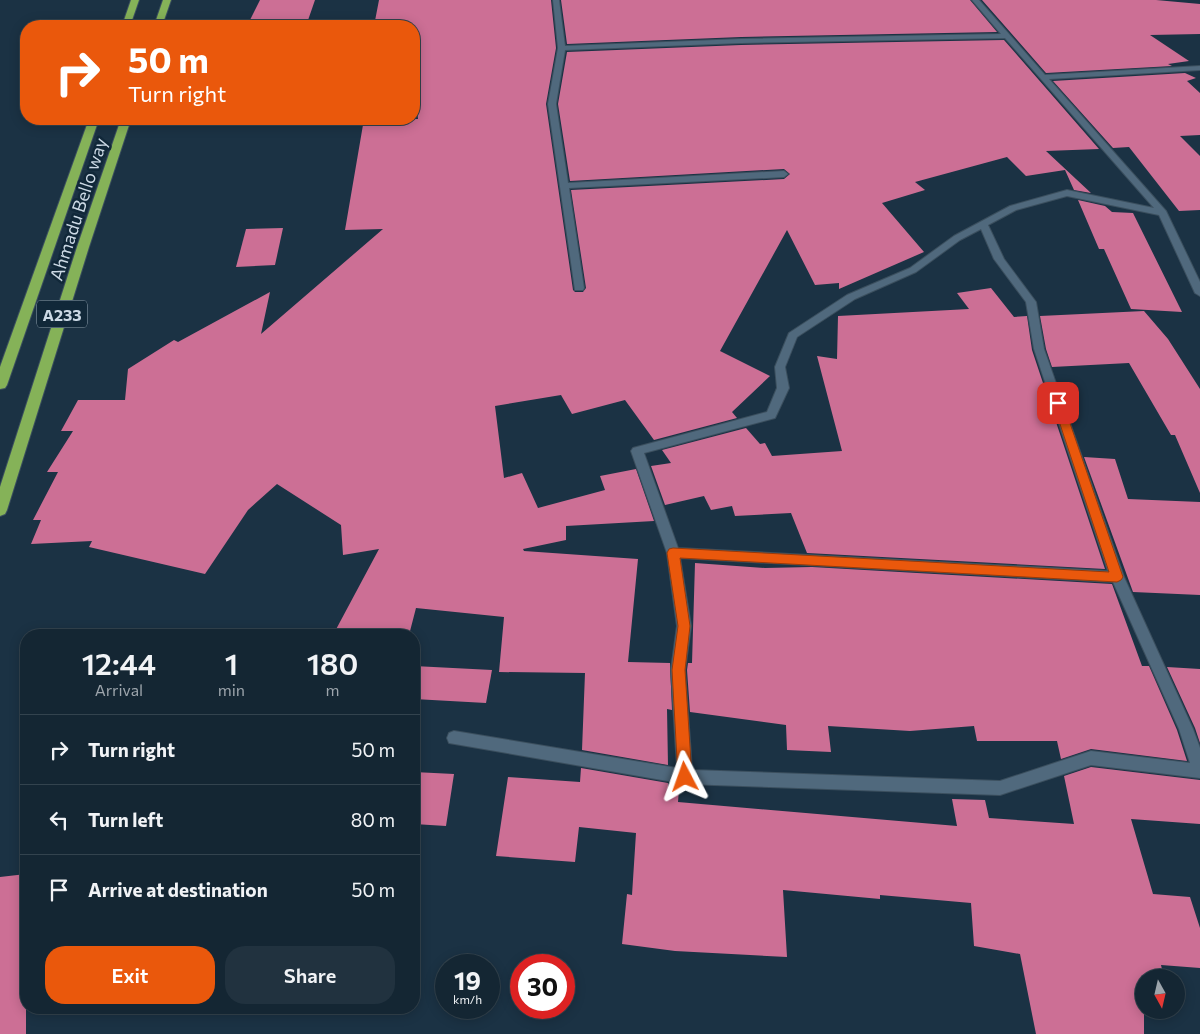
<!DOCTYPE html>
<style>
:root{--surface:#142633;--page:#21323f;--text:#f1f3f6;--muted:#9da5ac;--line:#33434e;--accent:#ea580c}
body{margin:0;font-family:Commissioner,sans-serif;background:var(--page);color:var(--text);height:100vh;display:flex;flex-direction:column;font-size:19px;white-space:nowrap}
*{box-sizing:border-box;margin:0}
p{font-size:16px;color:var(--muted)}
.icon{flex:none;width:28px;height:28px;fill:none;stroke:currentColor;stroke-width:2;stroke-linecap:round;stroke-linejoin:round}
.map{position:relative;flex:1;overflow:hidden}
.panel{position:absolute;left:20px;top:629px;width:400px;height:385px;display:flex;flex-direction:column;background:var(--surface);border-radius:20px;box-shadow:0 2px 12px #0003,0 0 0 1px var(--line)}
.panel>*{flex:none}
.guide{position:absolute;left:20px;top:20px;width:400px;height:105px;border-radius:20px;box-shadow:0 2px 12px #0003,0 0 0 1px var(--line);background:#ea580c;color:#fff;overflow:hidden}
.needle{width:32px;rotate:172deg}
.fabs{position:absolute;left:1135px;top:969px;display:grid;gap:10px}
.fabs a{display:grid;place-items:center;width:50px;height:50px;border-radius:50%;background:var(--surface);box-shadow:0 2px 12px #0003,0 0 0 1px var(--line);font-size:25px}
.speed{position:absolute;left:435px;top:954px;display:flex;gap:10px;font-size:25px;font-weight:700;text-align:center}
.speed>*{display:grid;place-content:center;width:65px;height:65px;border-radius:50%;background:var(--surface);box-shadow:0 2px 12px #0003,0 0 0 1px var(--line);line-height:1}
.speed small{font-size:12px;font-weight:400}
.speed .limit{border:8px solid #d22;background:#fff;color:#111}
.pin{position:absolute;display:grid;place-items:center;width:42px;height:42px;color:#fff;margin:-21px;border-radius:10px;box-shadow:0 2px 8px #0006}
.me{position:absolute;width:55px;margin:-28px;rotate:356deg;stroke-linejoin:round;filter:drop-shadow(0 0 4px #0008)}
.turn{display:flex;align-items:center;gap:18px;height:105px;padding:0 25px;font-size:22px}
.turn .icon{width:65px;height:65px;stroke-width:2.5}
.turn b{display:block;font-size:35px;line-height:42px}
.eta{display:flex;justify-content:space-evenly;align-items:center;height:85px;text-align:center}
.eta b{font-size:30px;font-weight:600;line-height:35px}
.action{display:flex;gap:10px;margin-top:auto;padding:10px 25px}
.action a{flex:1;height:58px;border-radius:20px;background:var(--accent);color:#fff;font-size:20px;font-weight:600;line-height:58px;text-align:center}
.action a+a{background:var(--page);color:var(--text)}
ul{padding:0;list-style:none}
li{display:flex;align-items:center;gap:15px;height:70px;padding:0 25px;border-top:1px solid var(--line)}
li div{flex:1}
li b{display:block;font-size:19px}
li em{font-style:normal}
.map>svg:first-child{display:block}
.building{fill:#cc6f95}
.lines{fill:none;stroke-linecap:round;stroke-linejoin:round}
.street-casing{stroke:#3b4f5e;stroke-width:2}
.highway-casing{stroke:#3b4f5e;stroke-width:2}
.street{fill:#50697d;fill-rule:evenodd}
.highway{fill:#85b258;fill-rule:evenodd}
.route{fill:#ea580c;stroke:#983908}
.labels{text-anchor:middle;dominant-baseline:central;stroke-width:5;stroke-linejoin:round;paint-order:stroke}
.shield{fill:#112839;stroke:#94a4b1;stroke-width:1}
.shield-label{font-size:16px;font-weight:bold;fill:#ccd9e5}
.street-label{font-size:18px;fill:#ccd9e5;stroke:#112839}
</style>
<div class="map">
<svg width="1200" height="1034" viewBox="0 0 1200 1034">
<rect width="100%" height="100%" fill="#1b3244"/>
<g class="building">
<polygon points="260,0 315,0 306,26 247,26"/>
<polygon points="379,0 551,0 556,48 546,104 573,290 575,292 583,292 586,288 571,190 784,179 790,174 784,169 570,181 558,104 567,52 741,45 1004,40 1099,149 1046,151 1091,193 1074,190 1065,170 1026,176 1007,157 915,182 925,190 882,203 924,252 839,289 839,283 815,285 787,230 720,351 770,376 732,412 737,418 654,440 625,400 572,414 561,395 495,406 504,478 522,473 538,508 605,490 600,476 636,469 654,521 566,526 566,540 523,549 524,551 638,559 628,662 670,663 672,710 667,709 668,765 582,750 585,673 499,672 504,617 416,608 409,635 333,635 379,549 343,555 341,525 277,484 248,510 205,574 89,547 92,541 31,544 41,520 33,520 58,472 47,472 73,431 61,431 78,400 125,400 128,369 174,340 178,342 270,292 261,334 383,229 345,230 364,119 418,119 414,82 414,26 374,26"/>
<polygon points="561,0 970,0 997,32 741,37 567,44"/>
<polygon points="982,0 1156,0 1200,4 1200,34 1150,35 1189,61 1168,64 1172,66 1046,73"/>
<polygon points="1185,73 1196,78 1187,81 1200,93 1200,135 1180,136 1200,156 1200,210 1179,211 1129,147 1113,148 1053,81"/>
<polygon points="1078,200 1105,206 1112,212 1133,213 1182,312 1131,309 1104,249 1099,249"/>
<polygon points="283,228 275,265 236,267 246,229"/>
<polygon points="991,288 1014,317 1027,316 1032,350 1105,569 807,553 791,513 735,516 732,506 711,510 704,496 665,505 651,466 671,463 662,450 746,428 760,444 765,443 772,456 842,451 817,356 837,359 838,316 969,309 957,293"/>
<polygon points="1144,311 1168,339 1200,389 1200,493 1175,435 1171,435 1129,363 1052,367 1046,349 1040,316"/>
<polygon points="1084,457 1115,459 1128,499 1200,502 1200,595 1133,592"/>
<polygon points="695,563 765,568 812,567 1112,584 1142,666 1149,666 1177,730 1187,761 1091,749 1061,759 1057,741 977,741 974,726 910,731 828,726 831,752 787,750 786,725 690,712 687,670 688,663 692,663"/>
<polygon points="414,666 492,670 486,703 414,699"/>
<polygon points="1167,667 1200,669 1200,743 1195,728"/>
<polygon points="1091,767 1200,780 1200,824 1131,819 1153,894 1190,897 1200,928 1200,968 1161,965 1164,978 1144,978 1144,1034 1036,1034 1020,954 974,946 971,903 880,895 880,899 783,890 787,957 675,951 622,944 627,894 632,895 636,833 579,827 575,862 496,856 508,777 580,782 581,768 668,783 669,789 679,789 678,802 957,826 952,799 985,800 989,818 1074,824 1064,776"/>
<polygon points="414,772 454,774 446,826 414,824"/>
<polygon points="26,874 26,1034 0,1034 0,877"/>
</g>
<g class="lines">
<g class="street-casing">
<path id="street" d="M553,0H559L565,46L741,39L1001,34L972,0H979L1045,75L1200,66V70L1049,79L1166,211L1200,282V296L1195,293L1159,215L1067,196L1016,210L988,225L1004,259L1036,302L1044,349L1124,577L1193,729L1200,748V778L1091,765L1000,795L685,784L449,743L447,738L449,733L454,731L677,768L671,670L677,626L667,553L631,451L633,448L767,412L777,388L775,367L789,333L847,295L910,268L954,236L1010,206L1067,190L1154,208L1005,38L741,43L565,50L556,104L568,183L784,171L788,174L784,177L569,188L584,288L583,290H575L548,104L558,48ZM981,229L994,259L1026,302L1034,349L1108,571L678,548L644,453L775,418L789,388L785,367L797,337L855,299L916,272L960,240ZM680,558L1113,582L1179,729L1190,763L1091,751L1000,781L692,770L685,670L691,626Z"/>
</g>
<g class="highway-casing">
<g id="highway">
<polygon points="131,0 139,0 130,26 122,26"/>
<polygon points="163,0 171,0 162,26 154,26"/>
<polygon points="89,119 99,119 7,385 5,388 0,389 0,367"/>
<polygon points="121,119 131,119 89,247 7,510 5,514 0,516 0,487 77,247"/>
</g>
</g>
<use href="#street" class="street"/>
<use href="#highway" class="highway"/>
</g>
<polygon class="route" points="1058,400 1063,403 1123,577 1121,580 1117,582 680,558 690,626 685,670 692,777 690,782 685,784 680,782 678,777 672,670 678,626 667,553 669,549 673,548 1109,572 1053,403"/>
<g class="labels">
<rect class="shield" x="37" y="300.5" width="50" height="27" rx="4"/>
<g class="shield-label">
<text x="62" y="314">A233</text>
</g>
<g class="street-label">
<text transform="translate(78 209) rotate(-72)">Ahmadu Bello way</text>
</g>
</g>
</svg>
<div class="fabs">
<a><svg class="needle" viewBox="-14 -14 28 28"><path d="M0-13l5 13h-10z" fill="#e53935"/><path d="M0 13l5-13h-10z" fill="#9da5ac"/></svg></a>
</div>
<div class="speed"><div>19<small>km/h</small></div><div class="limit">30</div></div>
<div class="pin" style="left:1058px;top:403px;background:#d93025"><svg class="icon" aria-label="arrive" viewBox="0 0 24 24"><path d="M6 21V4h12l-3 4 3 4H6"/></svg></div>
<svg class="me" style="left:685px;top:777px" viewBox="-20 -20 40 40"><path d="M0-17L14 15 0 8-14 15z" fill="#ea580c" stroke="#fff" stroke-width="4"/></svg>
<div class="guide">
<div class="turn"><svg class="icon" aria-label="right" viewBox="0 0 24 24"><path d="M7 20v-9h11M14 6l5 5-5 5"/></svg><div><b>50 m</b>Turn right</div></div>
</div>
<section class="panel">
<div class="eta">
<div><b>12:44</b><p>Arrival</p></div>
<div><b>1</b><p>min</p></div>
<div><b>180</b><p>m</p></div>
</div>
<ul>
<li><svg class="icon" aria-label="right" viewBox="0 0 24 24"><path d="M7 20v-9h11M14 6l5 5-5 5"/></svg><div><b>Turn right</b></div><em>50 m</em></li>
<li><svg class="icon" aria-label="left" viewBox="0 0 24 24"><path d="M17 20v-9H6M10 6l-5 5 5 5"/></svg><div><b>Turn left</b></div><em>80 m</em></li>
<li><svg class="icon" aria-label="arrive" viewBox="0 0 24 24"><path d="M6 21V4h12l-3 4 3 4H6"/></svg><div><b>Arrive at destination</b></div><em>50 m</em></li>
</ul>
<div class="action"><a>Exit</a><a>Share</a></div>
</section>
</div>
